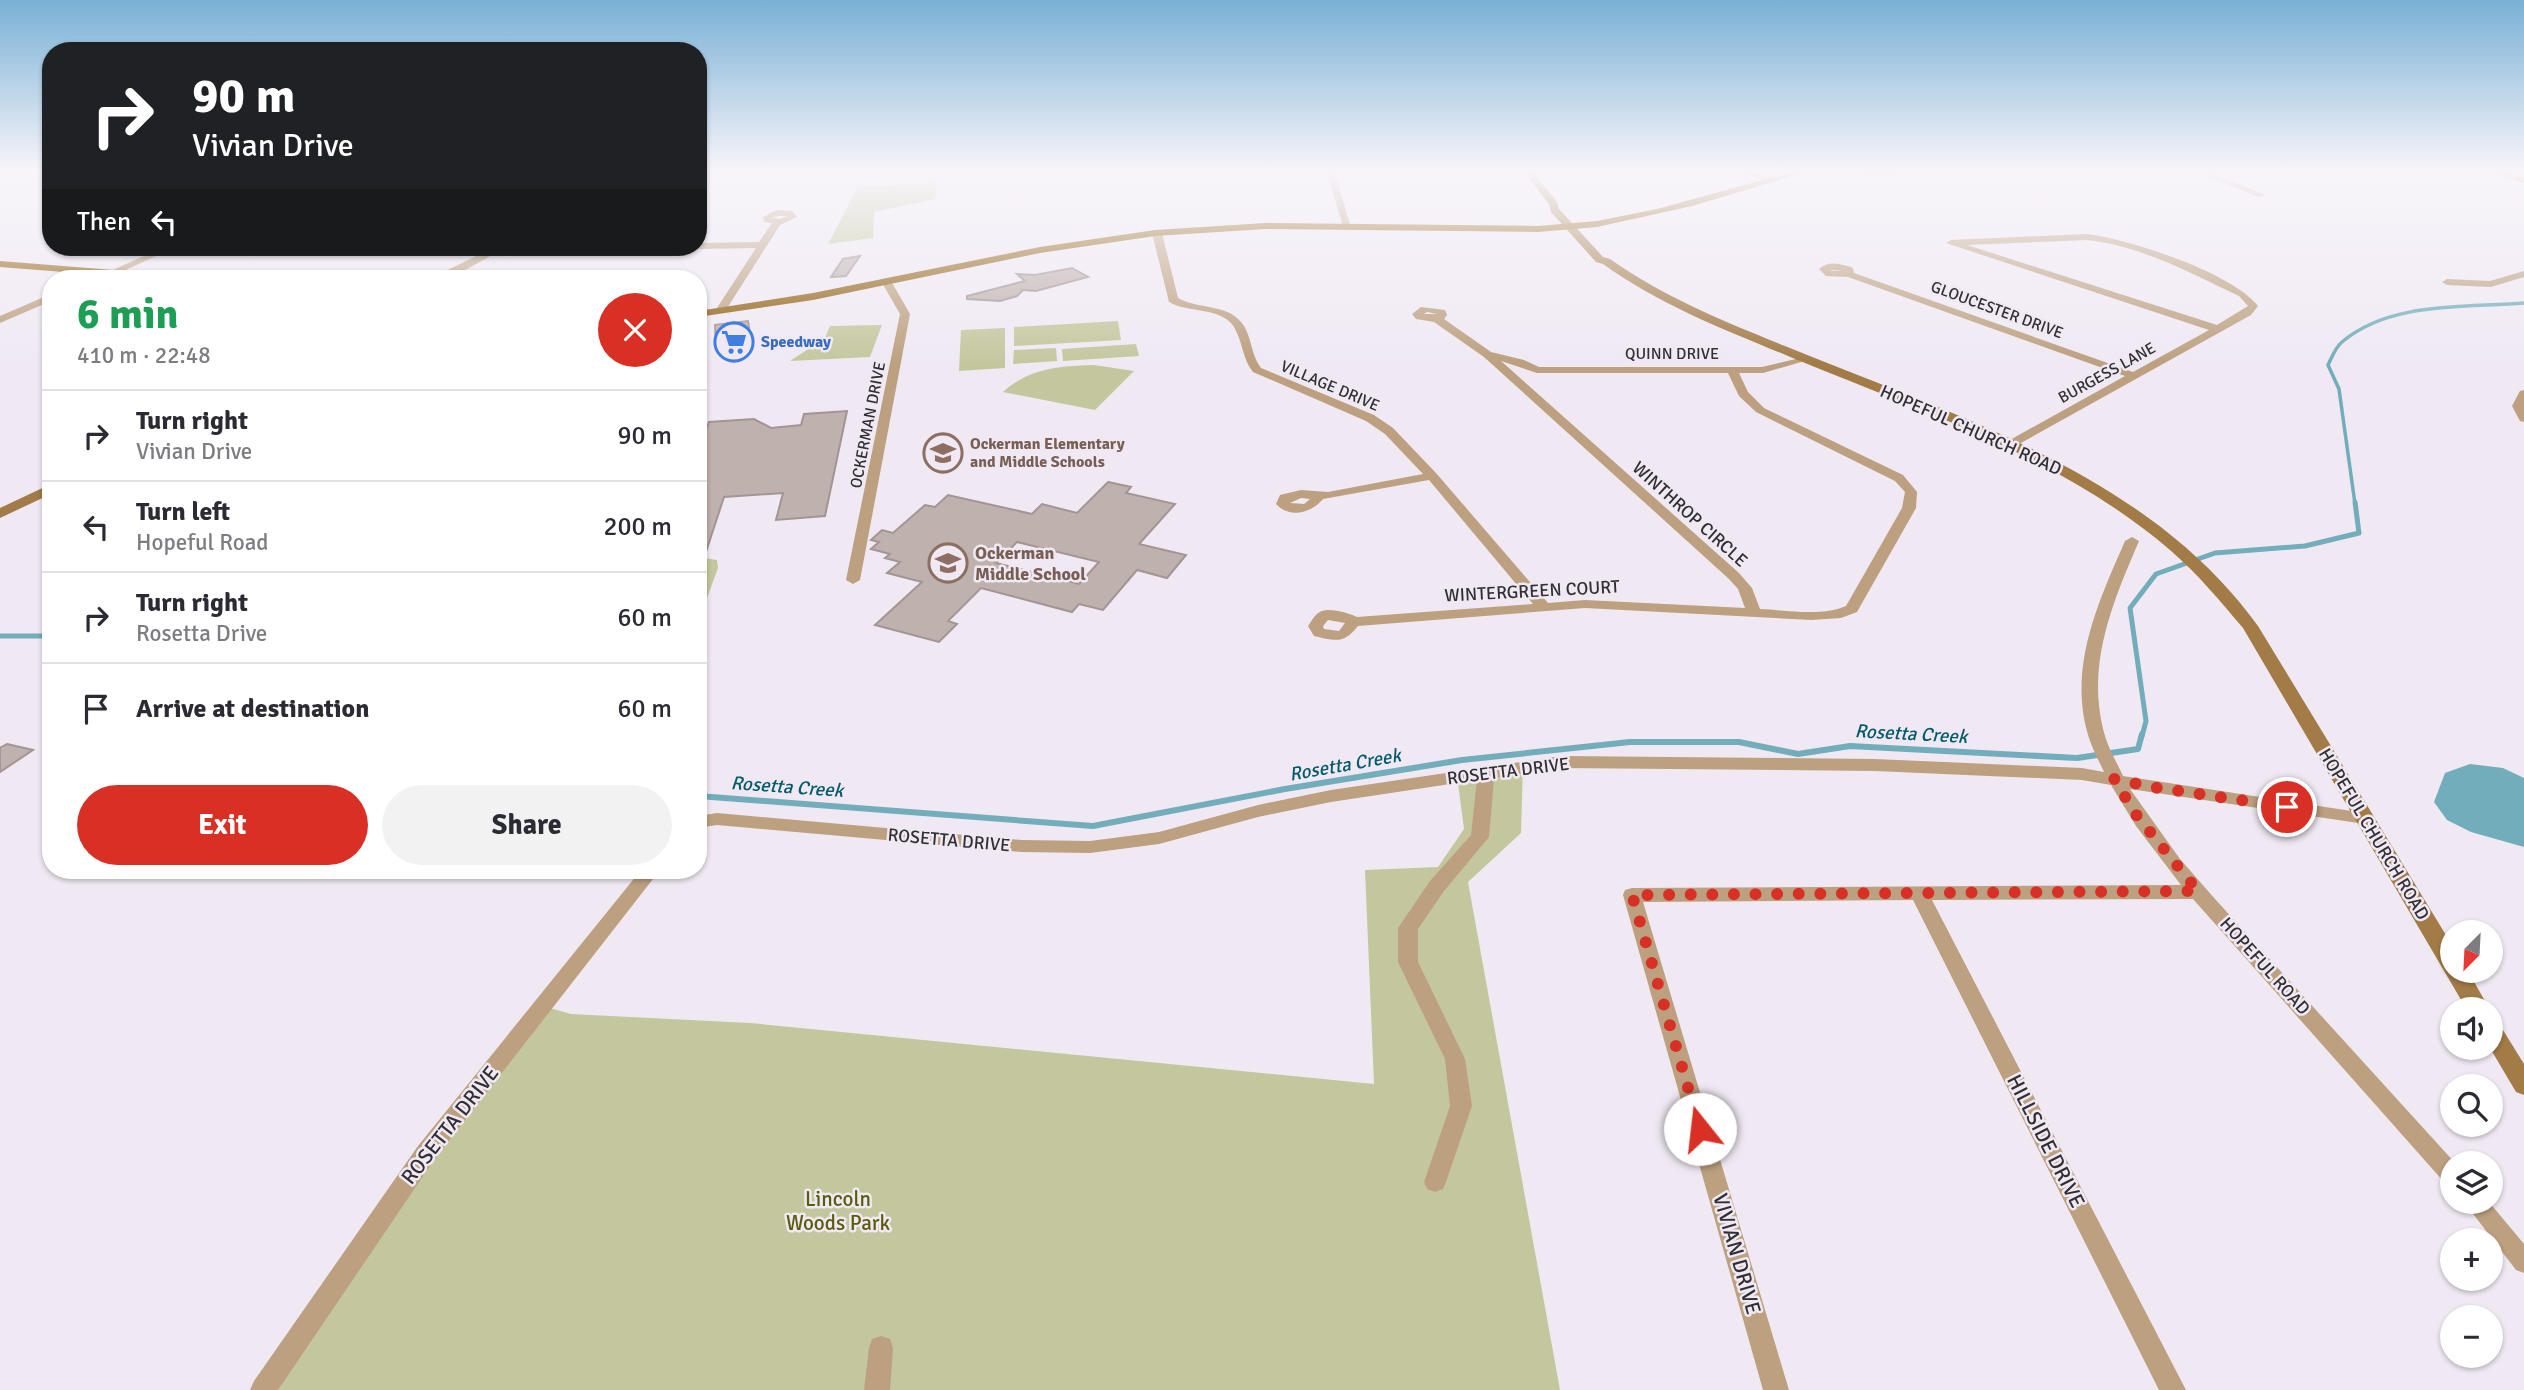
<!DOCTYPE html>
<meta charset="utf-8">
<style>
:root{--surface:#fff;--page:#f2f2f3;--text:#2b2b33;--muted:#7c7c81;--line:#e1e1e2;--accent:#d93025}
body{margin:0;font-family:Signika,sans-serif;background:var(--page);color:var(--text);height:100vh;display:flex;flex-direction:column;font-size:26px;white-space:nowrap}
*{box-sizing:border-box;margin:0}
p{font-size:23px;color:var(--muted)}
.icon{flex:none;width:38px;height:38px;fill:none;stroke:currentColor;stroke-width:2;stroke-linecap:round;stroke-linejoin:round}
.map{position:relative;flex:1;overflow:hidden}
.panel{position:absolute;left:42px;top:270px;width:665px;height:609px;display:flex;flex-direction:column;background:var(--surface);border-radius:28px;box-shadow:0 2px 5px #0004}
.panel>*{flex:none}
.banner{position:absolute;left:42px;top:42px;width:665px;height:214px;border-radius:28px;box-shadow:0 2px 5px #0004;background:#202124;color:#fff;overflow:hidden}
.needle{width:46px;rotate:204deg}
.tools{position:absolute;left:2440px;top:920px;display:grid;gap:14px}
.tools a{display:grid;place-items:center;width:63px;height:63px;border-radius:50%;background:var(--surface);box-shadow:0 2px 5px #0004;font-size:35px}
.pin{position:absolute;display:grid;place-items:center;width:60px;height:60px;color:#fff;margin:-30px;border:4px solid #fff;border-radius:50%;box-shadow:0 2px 7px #0007}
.me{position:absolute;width:77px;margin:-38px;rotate:344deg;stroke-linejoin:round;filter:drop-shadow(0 0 5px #0008)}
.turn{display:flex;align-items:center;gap:24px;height:147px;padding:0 35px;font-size:32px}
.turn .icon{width:91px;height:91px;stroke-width:2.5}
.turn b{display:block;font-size:49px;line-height:60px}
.then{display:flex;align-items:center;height:66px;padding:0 35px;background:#0003;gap:14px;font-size:26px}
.round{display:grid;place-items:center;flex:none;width:74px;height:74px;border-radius:37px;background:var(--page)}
.overview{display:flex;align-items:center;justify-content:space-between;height:119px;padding:0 35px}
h1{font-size:42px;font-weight:700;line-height:52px;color:#1e9e55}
.cta{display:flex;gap:14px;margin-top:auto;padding:14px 35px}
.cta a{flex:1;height:80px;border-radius:42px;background:var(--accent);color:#fff;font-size:28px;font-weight:700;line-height:80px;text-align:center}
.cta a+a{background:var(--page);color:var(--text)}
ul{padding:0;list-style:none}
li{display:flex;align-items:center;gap:21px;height:91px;padding:0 35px;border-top:2px solid var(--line)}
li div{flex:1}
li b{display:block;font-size:26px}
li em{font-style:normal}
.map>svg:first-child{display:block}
.green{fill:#c4c79e}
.water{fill:#72adbc}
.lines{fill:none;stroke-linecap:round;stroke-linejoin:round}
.stream-far2{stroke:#72adbc;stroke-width:3.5}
.stream-far1{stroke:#72adbc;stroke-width:5}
.stream{stroke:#72adbc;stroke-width:6}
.building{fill:#beb1ae;stroke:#a29593;stroke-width:2;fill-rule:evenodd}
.street{fill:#bca07f;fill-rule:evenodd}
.secondary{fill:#a37b47;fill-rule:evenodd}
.primary{fill:#906011;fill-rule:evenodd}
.route{stroke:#d93025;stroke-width:12;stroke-dasharray:0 21.6}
.labels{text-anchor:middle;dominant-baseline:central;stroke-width:5;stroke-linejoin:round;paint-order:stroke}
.far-street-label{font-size:16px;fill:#312f33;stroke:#f0e9f4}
.far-shop-label{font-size:16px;font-weight:bold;fill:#366cbe;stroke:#f0e9f4;text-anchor:start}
.far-education-label{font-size:16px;font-weight:bold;fill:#785e54;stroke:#f0e9f4;text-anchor:start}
.street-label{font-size:18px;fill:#312f33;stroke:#f0e9f4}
.education-label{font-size:18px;font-weight:bold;fill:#785e54;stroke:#f0e9f4;text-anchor:start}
.water-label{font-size:19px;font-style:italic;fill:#025b6b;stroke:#f0e9f4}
.near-street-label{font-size:21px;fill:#312f33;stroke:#f0e9f4}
.near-park-label{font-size:21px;fill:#5a5b0b;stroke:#f0e9f4}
</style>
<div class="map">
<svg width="2524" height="1390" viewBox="0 0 2524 1390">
<rect width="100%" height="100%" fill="#f0e9f4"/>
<g class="green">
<polygon points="937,183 935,199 874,212 873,238 828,244 858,187"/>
<polygon points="1118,321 1121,340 1014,346 1014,327"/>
<polygon points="882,325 870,357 790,361 825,338 830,326"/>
<polygon points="1005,328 1005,368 959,371 961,330"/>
<polygon points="1136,344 1139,356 1063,361 1062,349"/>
<polygon points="1056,348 1057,361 1013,364 1014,350"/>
<path d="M1094,365L1134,371L1095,410L1003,392C1029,368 1060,366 1094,365Z"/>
<polygon points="698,557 717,560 718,568 707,598 698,602"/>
<polygon points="1523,766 1521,833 1468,882 1560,1390 263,1390 543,1006 571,1014 750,1023 1374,1084 1365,870 1438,867 1464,829 1457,776"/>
</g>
<polygon class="water" points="2470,764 2503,768 2524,778 2524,847 2471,832 2447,820 2434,802 2445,773"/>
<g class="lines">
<path class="stream-far2" d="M2355,504L2339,389L2328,365C2332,357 2335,348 2342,342C2390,301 2466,308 2524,303"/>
<g class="stream-far1">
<polyline points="0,636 51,636"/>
<polyline points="2142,736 2146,721 2130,608 2156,574 2215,553 2305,546 2359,533 2355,502"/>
</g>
<polyline class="stream" points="698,796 1093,826 1285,789 1462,760 1630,742 1739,742 1798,754 1850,746 2077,758 2138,749 2142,734"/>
</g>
<g class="building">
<polygon points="860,256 846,276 831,277 843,259"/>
<polygon points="1072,268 1088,277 1036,291 1023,290 1017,296 1000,301 967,299 967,296 1025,281 1017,274 1035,275"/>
<polygon points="748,321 752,345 716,349 715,325"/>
<polygon points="847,411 825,516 776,520 783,493 724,497 701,567 698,567 698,450 709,422 754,419 771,428 801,425 804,414"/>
<path d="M1108,482L1131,487L1126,493L1175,504L1139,544L1186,555L1167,578L1137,570L1103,610L1079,604L1072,612L981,588L948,621L957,624L939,642L875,625L922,582L887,573L900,562L885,558L890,554L871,549L879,542L871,540L882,530L893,533L925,505L935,507L948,495L1032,514L1042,504L1077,513ZM1017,542L1099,562L1079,584L996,563Z"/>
<polygon points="7,744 33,750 0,772 0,748"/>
</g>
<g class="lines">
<g class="street">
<polygon points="1326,170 1334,170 1351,228 1343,226"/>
<polygon points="1842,170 1947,170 1943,172 1875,177"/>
<polygon points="2192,170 2203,170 2266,195 2259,197"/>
<path d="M777,210L792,211L797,217L780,225L724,313H716L715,311L756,248L698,249L694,247H698V243L759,242L772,223L764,222L763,217ZM778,216H787L780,219L772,218Z"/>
<path d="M1157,230L1162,233L1178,298C1199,310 1230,303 1244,326C1252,339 1251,355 1261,368L1374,415L1393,428L1436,473L1548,603L1585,600L1745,608L1738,589L1729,579L1484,357L1434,322L1416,319L1412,314L1421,307L1445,310L1447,315L1444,319L1491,352L1524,360L1539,367H1762L1808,356V360L1763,373H1739L1748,392L1764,408L1903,475L1917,492L1916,508L1857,612L1841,618L1811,620L1585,608L1358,626C1344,644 1336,641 1314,636L1308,626C1311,622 1315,614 1320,612C1329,607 1348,613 1357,617L1533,604L1429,480L1323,499C1311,513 1290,519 1276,504L1280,495L1301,490L1328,492L1423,474L1385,434L1366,421L1253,372C1242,358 1243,342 1234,327C1222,307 1188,313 1169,302L1152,233ZM1427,312L1437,314H1424ZM1501,361L1537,373H1728L1739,396L1756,412L1895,481L1905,492L1902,508L1846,606C1821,617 1787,610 1760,609L1752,588L1739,573ZM1301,498L1310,499L1304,504L1290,503ZM1328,620L1345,623L1339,631L1324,629L1323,626Z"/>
<path d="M2087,234C2129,239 2233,273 2258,306L2251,315L2012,448L2006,444L2008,441L2125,376L1848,277L1826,276L1819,269C1829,260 1842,264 1853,268L1854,273L2133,372L2209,330L1946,243L1951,240ZM2087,240C2142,246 2190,273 2239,296L2248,306L2217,325L1967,245ZM1830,270L1844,271H1832Z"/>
<polygon points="164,247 176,247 108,278 95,278"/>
<polygon points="495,247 507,247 456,275 431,278"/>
<polygon points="2524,271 2524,277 2491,287 2447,285 2442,282 2447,279 2490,281"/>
<polygon points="886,278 891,281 910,314 860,580 853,584 846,580 900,314 881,281"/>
<polygon points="51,294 51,301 0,323 0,316"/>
<polygon points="2524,390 2524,422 2520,421 2512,406 2520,391"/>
<path d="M2132,537L2139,541C2112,604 2085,667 2105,736C2109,749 2117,763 2123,776L2371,814L2374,818L2371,822L2365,824L2130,789L2180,859L2215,899L2456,1164H2452V1185L2444,1182L2193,899L1932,900L2186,1390H2159L1913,900L1643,902L1789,1390H1763L1623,895L1625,890L1632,888L2181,885L2136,826L2111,785L2082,780L1875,771L1561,768L1494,778L1489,837L1444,891L1418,929V962L1465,1059L1472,1106L1446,1182L1443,1189L1435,1192L1427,1189L1424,1182L1450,1106L1445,1059L1398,962V928L1430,881L1471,835L1477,780L1331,802L1258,817L1159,844L1090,853L1022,852L717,825L698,828V816L717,813L1022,840L1090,841L1159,832L1258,805L1331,790L1561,756L1875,759L2082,768L2104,772C2099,761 2093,750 2089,738C2067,669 2098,603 2125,541Z"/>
<polygon points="641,870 660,870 434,1160 278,1390 250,1390 254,1381 418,1146"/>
<polygon points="2464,1202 2489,1202 2524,1244 2524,1273 2516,1270"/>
<polygon points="881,1336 890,1339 893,1348 890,1390 864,1390 869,1348 872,1339"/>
</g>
<g class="secondary">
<path d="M1522,170H1531L1557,202L1559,209L1603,257L1610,259C1664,297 1723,321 1785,346C1951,414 2148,473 2258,626L2452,945V971H2468L2490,1010H2467L2243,628C2220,601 2198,574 2170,550C2062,457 1918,410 1788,356C1723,329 1660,305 1603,264L1596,262L1551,212L1549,204Z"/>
<polygon points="1731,170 1745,170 1777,179 1772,182"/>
<polygon points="2483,170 2497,170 2524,177 2524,183"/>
<polygon points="51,484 51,494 0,518 0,508"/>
<polygon points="2490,1020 2498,1022 2524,1064 2524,1095 2516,1092 2490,1048"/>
</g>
<g class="primary">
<polygon points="1799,170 1813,170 1692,206 1597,227 1538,232 1265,229 1155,236 1040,253 813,300 698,317 698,311 813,293 1040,247 1155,230 1265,223 1538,226 1597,221 1657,209"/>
<polygon points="0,261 177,275 182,278 139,278 0,267"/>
</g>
</g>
<linearGradient id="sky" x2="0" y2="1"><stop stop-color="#79b1d6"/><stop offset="0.47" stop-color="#f8f5fa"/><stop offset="1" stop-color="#f8f5fa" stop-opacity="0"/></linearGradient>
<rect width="2524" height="364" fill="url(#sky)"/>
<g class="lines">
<polyline class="route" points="1700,1129 1632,895 2198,891 2137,816 2114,779 2152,787 2287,807"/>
</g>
<defs>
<g id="supermarket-ring" transform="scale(2.0125)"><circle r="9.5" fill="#f0e9f4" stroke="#3f7fe0" stroke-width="1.5"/><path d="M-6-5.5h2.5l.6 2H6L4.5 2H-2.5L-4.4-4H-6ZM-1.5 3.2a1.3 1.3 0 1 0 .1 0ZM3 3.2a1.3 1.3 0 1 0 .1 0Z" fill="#3f7fe0"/></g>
<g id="school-ring" transform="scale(2.0125)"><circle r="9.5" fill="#f0e9f4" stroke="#8d6e63" stroke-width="1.5"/><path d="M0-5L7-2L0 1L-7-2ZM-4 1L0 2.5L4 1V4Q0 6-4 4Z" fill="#8d6e63"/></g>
</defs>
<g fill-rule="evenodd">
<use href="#supermarket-ring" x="734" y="342"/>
<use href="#school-ring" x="943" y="453"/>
<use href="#school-ring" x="948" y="563"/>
</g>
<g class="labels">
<g class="far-street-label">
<text transform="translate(1997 310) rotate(20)">GLOUCESTER DRIVE</text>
<text x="1672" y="354">QUINN DRIVE</text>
<text transform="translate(2107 373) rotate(-29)">BURGESS LANE</text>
<text transform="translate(1330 386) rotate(23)">VILLAGE DRIVE</text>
<text transform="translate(868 425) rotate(-79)">OCKERMAN DRIVE</text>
</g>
<g class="far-shop-label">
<text x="761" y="342">Speedway</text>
</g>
<g class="far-education-label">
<text x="970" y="444">Ockerman Elementary<tspan x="970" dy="18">and Middle Schools</tspan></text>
</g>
<g class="street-label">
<text transform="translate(1971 430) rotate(24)">HOPEFUL CHURCH ROAD</text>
<text transform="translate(1690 514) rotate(42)">WINTHROP CIRCLE</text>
<text transform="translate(1532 591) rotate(-3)">WINTERGREEN COURT</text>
<text transform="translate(1508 771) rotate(-7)">ROSETTA DRIVE</text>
<text transform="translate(2374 834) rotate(59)">HOPEFUL CHURCH ROAD</text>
<text transform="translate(949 840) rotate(5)">ROSETTA DRIVE</text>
<text transform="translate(2265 966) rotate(48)">HOPEFUL ROAD</text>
</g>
<g class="education-label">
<text x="975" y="553">Ockerman<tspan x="975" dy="21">Middle School</tspan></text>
</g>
<g class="water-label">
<text transform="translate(1911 734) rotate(3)">Rosetta Creek</text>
<text transform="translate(1345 765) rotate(-10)">Rosetta Creek</text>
<text transform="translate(787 787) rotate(4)">Rosetta Creek</text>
</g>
<g class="near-street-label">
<text transform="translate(450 1125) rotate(-52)">ROSETTA DRIVE</text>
<text transform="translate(2046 1141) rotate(63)">HILLSIDE DRIVE</text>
<text transform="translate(1737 1254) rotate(74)">VIVIAN DRIVE</text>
</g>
<g class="near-park-label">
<text x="838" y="1199">Lincoln<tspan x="838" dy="24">Woods Park</tspan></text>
</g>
</g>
</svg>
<div class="tools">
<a><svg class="needle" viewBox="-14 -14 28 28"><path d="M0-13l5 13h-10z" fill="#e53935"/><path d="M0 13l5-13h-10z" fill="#7c7c81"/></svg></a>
<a><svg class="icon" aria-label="sound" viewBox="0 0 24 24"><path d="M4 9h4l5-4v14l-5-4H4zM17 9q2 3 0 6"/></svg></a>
<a><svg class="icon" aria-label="search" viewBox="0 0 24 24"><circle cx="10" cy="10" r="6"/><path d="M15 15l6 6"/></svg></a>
<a><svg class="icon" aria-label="layers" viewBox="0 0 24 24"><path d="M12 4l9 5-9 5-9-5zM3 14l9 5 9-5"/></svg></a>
<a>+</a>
<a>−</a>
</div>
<div class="pin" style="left:2287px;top:807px;background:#d93025"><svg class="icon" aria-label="arrive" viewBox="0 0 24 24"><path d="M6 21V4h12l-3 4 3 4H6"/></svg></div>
<svg class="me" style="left:1700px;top:1129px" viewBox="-20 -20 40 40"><circle r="19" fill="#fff"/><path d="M0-13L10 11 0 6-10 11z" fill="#d93025"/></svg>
<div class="banner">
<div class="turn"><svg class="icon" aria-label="right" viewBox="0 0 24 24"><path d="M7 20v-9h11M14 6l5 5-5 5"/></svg><div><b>90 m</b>Vivian Drive</div></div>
<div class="then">Then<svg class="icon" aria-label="left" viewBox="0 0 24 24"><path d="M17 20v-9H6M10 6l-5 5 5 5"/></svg></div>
</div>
<section class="panel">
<div class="overview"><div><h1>6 min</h1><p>410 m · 22:48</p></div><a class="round" style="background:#d93025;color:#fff"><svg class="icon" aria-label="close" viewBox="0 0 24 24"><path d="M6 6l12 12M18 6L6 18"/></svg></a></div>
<ul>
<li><svg class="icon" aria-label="right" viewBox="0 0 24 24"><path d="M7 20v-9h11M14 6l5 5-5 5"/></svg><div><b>Turn right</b><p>Vivian Drive</p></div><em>90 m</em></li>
<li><svg class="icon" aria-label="left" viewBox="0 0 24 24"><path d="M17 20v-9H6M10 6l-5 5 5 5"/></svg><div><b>Turn left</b><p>Hopeful Road</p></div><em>200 m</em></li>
<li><svg class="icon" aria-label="right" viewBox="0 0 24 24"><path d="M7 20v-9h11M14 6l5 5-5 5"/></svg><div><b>Turn right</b><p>Rosetta Drive</p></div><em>60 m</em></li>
<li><svg class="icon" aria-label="arrive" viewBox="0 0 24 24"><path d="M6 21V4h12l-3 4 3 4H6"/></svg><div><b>Arrive at destination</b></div><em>60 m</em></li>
</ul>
<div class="cta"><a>Exit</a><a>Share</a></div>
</section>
</div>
